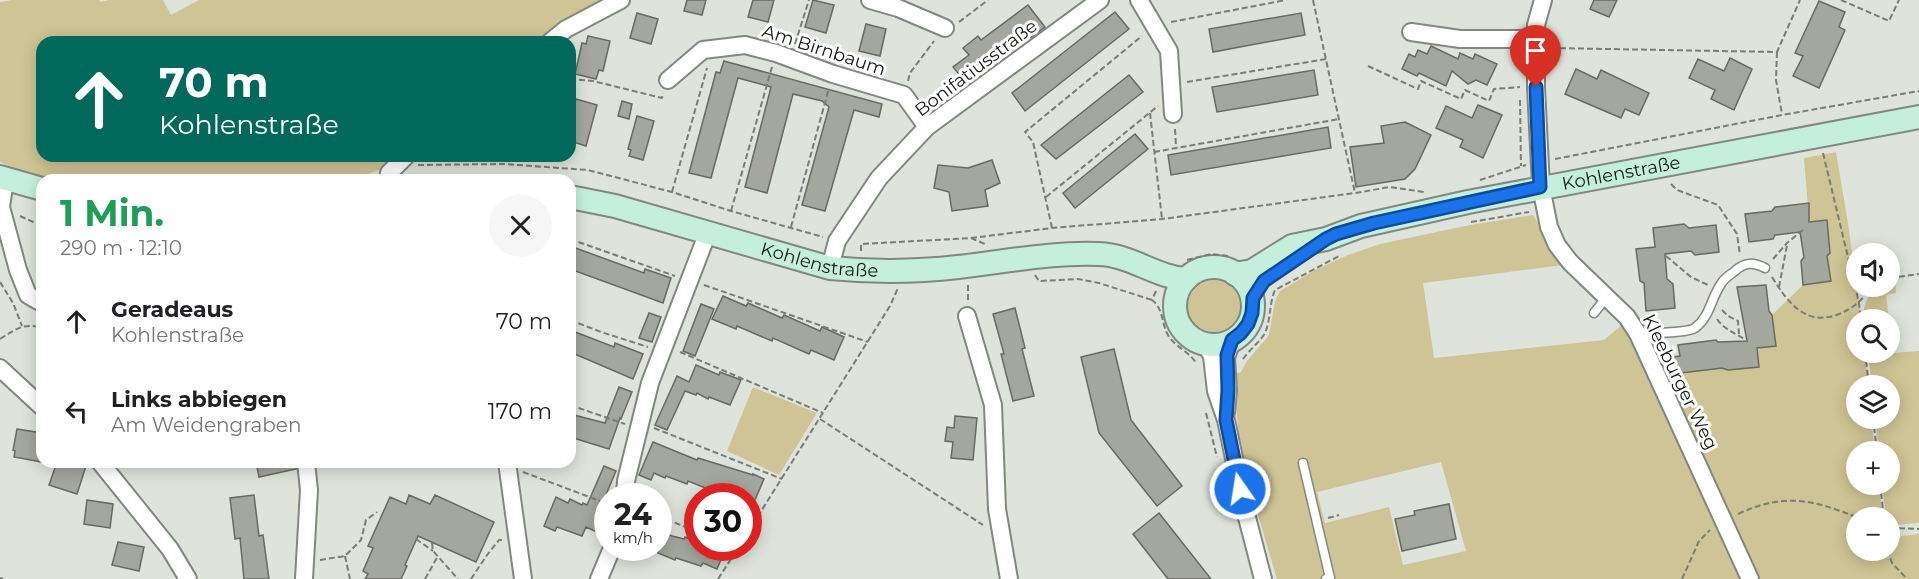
<!DOCTYPE html>
<html lang="de">
<meta charset="utf-8">
<style>
:root{--surface:#fff;--page:#f6f6f6;--text:#202124;--muted:#757577}
body{margin:0;font-family:Montserrat,sans-serif;background:var(--page);color:var(--text);height:100vh;display:flex;flex-direction:column;font-size:22px;white-space:nowrap}
*{box-sizing:border-box;margin:0}
p{font-size:20px;color:var(--muted)}
.icon{flex:none;width:33px;height:33px;fill:none;stroke:currentColor;stroke-width:2;stroke-linecap:round;stroke-linejoin:round}
.map{position:relative;flex:1;overflow:hidden}
.details{position:absolute;left:36px;top:174px;width:540px;height:294px;display:flex;flex-direction:column;background:var(--surface);border-radius:18px;box-shadow:0 3px 15px #0003}
.details>*{flex:none}
.banner{position:absolute;left:36px;top:36px;width:540px;height:126px;border-radius:18px;box-shadow:0 3px 15px #0003;background:#00695c;color:#fff;overflow:hidden}
.buttons{position:absolute;left:1846px;top:243px;display:grid;gap:12px}
.buttons a{display:grid;place-items:center;width:54px;height:54px;border-radius:50%;background:var(--surface);box-shadow:0 3px 15px #0003;font-size:30px}
.speed{position:absolute;left:594px;top:483px;display:flex;gap:12px;font-size:30px;font-weight:700;text-align:center}
.speed>*{display:grid;place-content:center;width:78px;height:78px;border-radius:50%;background:var(--surface);box-shadow:0 3px 15px #0003;line-height:1}
.speed small{font-size:15px;font-weight:400}
.speed .limit{border:9px solid #d22;background:#fff;color:#111}
.pin{position:absolute;display:grid;place-items:center;width:51px;height:51px;color:#fff;margin:-62px -26px;border-radius:50% 50% 50% 0;rotate:-45deg;box-shadow:0 0 6px #0007}
.pin .icon{rotate:45deg}
.me{position:absolute;width:66px;margin:-33px;rotate:347deg;stroke-linejoin:round;filter:drop-shadow(0 0 4px #0008)}
.turn{display:flex;align-items:center;gap:21px;height:126px;padding:0 24px;font-size:27px}
.turn .icon{width:78px;height:78px;stroke-width:2.5}
.turn b{display:block;font-size:42px;line-height:51px}
.round{display:grid;place-items:center;flex:none;width:63px;height:63px;border-radius:32px;background:var(--page)}
.headline{display:flex;align-items:center;justify-content:space-between;height:102px;padding:0 24px}
h1{font-size:36px;font-weight:700;line-height:45px;color:#1e9e55}
ul{padding:0;list-style:none}
li{display:flex;align-items:center;gap:18px;height:90px;padding:0 24px}
li div{flex:1}
li b{display:block;font-size:22px}
li em{font-style:normal}
.map>svg:first-child{display:block}
.green{fill:#cfc495;fill-rule:evenodd}
.building{fill:#a4a79d;stroke:#686a61;stroke-width:1.5}
.lines{fill:none;stroke-linecap:round;stroke-linejoin:round}
.service-casing{stroke:#818880;stroke-width:11}
.minor-casing{stroke:#818880;stroke-width:20}
.secondary-casing{stroke:#818880;stroke-width:26}
.path{stroke:#787d77;stroke-width:2;stroke-dasharray:6 3;stroke-linecap:butt}
.service{stroke:#fff;stroke-width:8}
.minor{stroke:#fff;stroke-width:16}
.secondary{stroke:#c5efdd;stroke-width:22}
.route-casing{stroke:#114b97;stroke-width:15}
.route{stroke:#1a73e8;stroke-width:10}
.labels{text-anchor:middle;dominant-baseline:central;stroke-width:6;stroke-linejoin:round;paint-order:stroke}
.street-label{font-size:18px;fill:#151815;stroke:#fff}
</style>
<div class="map">
<svg width="1919" height="579" viewBox="0 0 1919 579">
<rect width="100%" height="100%" fill="#dee4dc"/>
<g class="green">
<polygon points="12,0 99,0 101,2 109,0 163,0 171,15 199,0 607,0 542,42 42,42 42,156 392,156 379,170 350,180 48,180 34,177 0,162 0,2"/>
<path d="M1836,152L1848,223L1861,319L1857,320V352L1865,353C1866,364 1866,375 1870,385L1857,386V418L1871,419L1875,451L1857,452V484L1878,485L1883,515V517L1857,518V550H1890V541L1902,536L1919,534V579H1757L1668,377L1673,374L1722,368L1728,370L1759,367L1757,352L1760,348L1775,346L1772,315L1803,285L1830,281L1827,256L1830,252L1828,220L1812,222L1809,219L1804,158Z"/>
<path d="M1533,215L1564,265L1423,283L1434,358L1604,340L1623,324L1645,364L1680,447L1715,512L1743,579H1277L1241,458L1233,374L1241,372L1247,361L1269,335L1275,301L1280,291L1317,269L1348,255L1380,244L1470,225ZM1441,462L1466,551L1403,565L1389,507L1325,523L1317,492Z"/>
<polygon points="1890,279 1895,279 1896,293 1886,295 1889,319 1864,319 1864,307 1872,289 1874,287 1890,286"/>
<circle cx="1215" cy="308" r="28"/>
<polygon points="1890,329 1893,353 1919,351 1919,523 1894,525 1890,524 1890,518 1886,517 1882,485 1890,484 1890,452 1879,451 1875,419 1890,418 1890,386 1872,385 1868,353 1890,352"/>
<polygon points="753,387 817,413 779,475 727,451"/>
</g>
<g class="building">
<polygon points="687,0 706,0 702,15 684,11"/>
<polygon points="753,0 774,0 768,22 748,17"/>
<polygon points="813,0 834,5 826,33 805,27"/>
<polygon points="1594,0 1617,0 1609,17 1590,9"/>
<polygon points="1819,1 1845,12 1839,27 1845,30 1819,88 1793,76 1803,56 1795,53"/>
<polygon points="1028,5 1045,27 1030,38 1027,35 967,84 953,67 969,55 963,48 978,36 981,40"/>
<polygon points="1115,12 1129,29 1025,111 1012,93"/>
<polygon points="637,13 658,19 651,44 630,38"/>
<polygon points="1301,13 1305,35 1213,52 1209,29"/>
<polygon points="866,24 886,29 880,56 859,51"/>
<polygon points="588,36 610,41 603,71 599,70 596,79 575,74 582,43 586,44"/>
<polygon points="1431,46 1458,59 1460,53 1473,59 1475,54 1497,64 1487,85 1476,80 1468,84 1452,71 1446,86 1419,73 1417,76 1402,69 1409,54 1415,57 1418,50 1427,54"/>
<polygon points="1730,58 1752,69 1734,110 1711,99 1715,90 1689,78 1698,59 1724,71"/>
<polygon points="724,61 882,104 879,117 854,110 825,211 802,205 829,107 822,101 793,94 767,193 745,187 771,87 738,78 711,178 689,173 716,72 720,73"/>
<polygon points="1576,69 1597,79 1601,70 1649,93 1639,115 1625,109 1621,118 1565,94"/>
<polygon points="1314,70 1318,95 1217,112 1212,87"/>
<polygon points="1129,75 1143,92 1056,159 1041,145"/>
<polygon points="576,99 597,105 586,146 570,141 570,120"/>
<polygon points="622,101 632,104 629,119 618,116"/>
<polygon points="1478,105 1502,115 1483,158 1460,147 1463,140 1436,128 1446,106 1472,118"/>
<polygon points="637,116 654,121 643,160 629,156 631,150 628,149"/>
<polygon points="1405,122 1431,135 1415,169 1405,179 1356,187 1350,147 1384,143 1381,126"/>
<polygon points="1328,127 1331,148 1171,175 1168,155"/>
<polygon points="1135,134 1148,149 1075,208 1063,193"/>
<polygon points="992,160 1000,183 985,190 988,206 952,211 949,192 934,188 938,165 968,168"/>
<polygon points="1809,203 1809,222 1827,220 1830,253 1827,256 1831,281 1803,285 1801,261 1804,257 1800,232 1775,235 1773,239 1749,242 1745,214 1772,211 1775,207"/>
<polygon points="1684,224 1689,228 1716,225 1719,252 1695,255 1691,251 1665,254 1667,279 1673,284 1675,308 1646,311 1644,283 1640,281 1636,249 1655,247 1653,228"/>
<polygon points="570,246 644,273 645,269 671,278 663,303 570,269"/>
<polygon points="1766,285 1769,311 1772,315 1776,346 1757,348 1759,367 1728,370 1722,368 1673,374 1671,357 1680,356 1678,345 1716,340 1718,342 1747,341 1737,287"/>
<polygon points="723,296 746,306 748,303 782,318 784,315 820,331 822,327 844,337 834,360 811,350 809,354 773,338 772,341 737,326 736,329 712,319"/>
<polygon points="701,304 714,309 695,356 683,351"/>
<polygon points="1015,308 1025,348 1022,349 1034,396 1013,401 1001,354 1004,354 993,314"/>
<polygon points="649,313 661,317 652,342 639,338"/>
<polygon points="570,330 614,347 615,343 643,354 633,379 570,352"/>
<polygon points="1114,349 1131,420 1182,486 1157,506 1099,433 1081,357"/>
<polygon points="696,365 719,375 720,372 741,380 730,405 709,397 708,399 697,393 696,395 685,391 667,430 655,425 677,376 689,382"/>
<polygon points="619,387 632,392 621,419 620,418 609,449 570,437 570,414 605,423"/>
<polygon points="955,416 977,418 973,460 951,458 953,442 945,441 947,427 954,428"/>
<polygon points="17,429 42,433 42,462 14,457 15,451 13,450"/>
<polygon points="653,442 697,460 698,458 753,475 753,474 764,479 754,502 748,500 748,496 739,496 721,489 720,492 709,487 708,489 688,481 687,484 666,476 665,478 654,473 651,480 639,475"/>
<polygon points="57,462 74,462 86,466 77,494 49,485"/>
<polygon points="256,462 296,462 296,469 259,477"/>
<polygon points="604,466 616,471 600,509 608,512 608,515 599,533 586,527 582,536 557,527 555,531 544,526 556,497 568,503 570,499 582,505 583,503 587,505"/>
<polygon points="254,495 259,536 263,535 269,579 244,579 240,538 235,539 230,498"/>
<polygon points="409,495 430,504 435,495 494,522 476,562 418,536 405,565 407,566 401,579 365,579 368,574 363,571 373,548 368,546 390,497 406,504"/>
<polygon points="87,500 113,504 110,528 84,524"/>
<polygon points="1449,504 1456,539 1402,551 1395,519 1415,515 1414,511"/>
<polygon points="1159,513 1211,579 1168,579 1133,534"/>
<polygon points="658,530 672,536 684,539 685,537 698,542 698,548 726,548 717,569 703,563 701,566 676,558 675,560 658,553"/>
<polygon points="118,542 144,547 139,571 112,565"/>
</g>
<g class="lines">
<g class="service-casing">
<g id="service">
<polyline points="1594,313 1606,298"/>
<path d="M1638,334C1649,333 1688,333 1695,328C1710,317 1711,298 1721,284C1724,278 1730,275 1735,271C1745,262 1753,262 1765,268"/>
<polyline points="1303,463 1330,578 1326,579"/>
</g>
</g>
<g class="minor-casing">
<g id="minor">
<polyline points="870,0 898,8 945,28"/>
<polyline points="1139,0 1169,51 1173,114"/>
<polyline points="1543,0 1536,25 1536,87 1541,187 1549,227 1557,245 1570,262 1627,317 1638,334 1750,579"/>
<polyline points="1411,32 1460,39 1536,39"/>
<polyline points="550,42 566,29 621,0"/>
<polyline points="668,80 703,50 745,45 776,53 833,74 904,95 927,127"/>
<polyline points="5,179 1,207 18,270 28,295 42,303"/>
<polyline points="388,180 389,173 406,156"/>
<polyline points="830,268 837,241 879,178 927,127 1100,0"/>
<polyline points="967,316 993,405 997,509 1009,579"/>
<polyline points="1205,344 1212,356 1216,391 1226,420 1244,506 1263,579"/>
<polyline points="0,368 42,407"/>
<polyline points="1226,413 1228,390 1226,358 1232,340"/>
<polyline points="100,462 170,549 188,579"/>
<polyline points="507,462 523,579"/>
<polyline points="625,496 626,481 650,383 708,232"/>
<polyline points="304,579 309,490 306,462"/>
<polyline points="599,579 612,548"/>
</g>
</g>
<g class="secondary-casing">
<g id="secondary">
<polyline points="0,177 42,189"/>
<path id="s1" d="M570,197L615,206L830,268C872,272 915,272 958,267C1005,262 1051,252 1099,254C1131,255 1155,277 1186,279"/>
<circle cx="1214" cy="306" r="39"/>
<path id="s2" d="M1235,274L1252,271L1292,246L1326,239L1361,226L1468,202L1919,117"/>
</g>
</g>
<g class="path">
<polyline points="1313,0 1355,193 1390,187 1424,192"/>
<polyline points="1841,0 1889,21 1899,0"/>
<polyline points="959,22 988,0"/>
<polyline points="1171,22 1286,0"/>
<polyline points="795,44 809,0"/>
<polyline points="1551,48 1777,52 1800,0"/>
<polyline points="1777,52 1776,80 1782,114"/>
<polyline points="1368,66 1418,89 1421,81 1461,99 1465,90 1489,101 1494,89 1520,87"/>
<polyline points="570,79 593,81 662,98 663,93"/>
<polyline points="908,81 910,73 934,41"/>
<polyline points="1187,82 1326,59"/>
<polyline points="1520,100 1521,166"/>
<polyline points="1150,113 1162,219"/>
<polyline points="1175,129 1176,147"/>
<polyline points="1154,152 1339,119"/>
<polyline points="1823,153 1859,303 1861,320"/>
<polyline points="1555,159 1782,115 1919,91"/>
<polyline points="418,165 504,164 588,170 672,192 731,211 823,237"/>
<polyline points="1480,180 1526,165"/>
<polyline points="1671,184 1677,190 1718,205 1737,234 1740,255"/>
<polyline points="672,192 707,68"/>
<polyline points="1046,197 1158,106"/>
<polyline points="731,211 772,67"/>
<polyline points="20,216 42,226"/>
<polyline points="1471,222 1529,212"/>
<polyline points="791,227 829,88"/>
<polyline points="1052,228 1033,142 1025,132 1142,36"/>
<polyline points="971,238 1052,228 1162,219 1355,193"/>
<polyline points="570,239 675,276"/>
<polyline points="861,251 861,244 971,238 985,244"/>
<polyline points="1666,256 1691,277 1708,285"/>
<polyline points="1773,259 1787,243 1803,230"/>
<polyline points="1187,260 1211,254 1229,256"/>
<polyline points="1035,275 1039,281 1078,279 1099,283 1152,300"/>
<path d="M1772,277C1788,303 1806,327 1839,314C1854,308 1863,300 1871,286"/>
<polyline points="1890,278 1919,274"/>
<polyline points="0,282 13,303 22,326"/>
<polyline points="704,285 868,342"/>
<polyline points="1779,287 1787,245"/>
<path d="M1156,291L1152,300C1164,309 1161,323 1168,335C1175,347 1190,352 1196,363"/>
<polyline points="968,300 968,285"/>
<polyline points="1722,310 1728,316 1738,321 1739,334"/>
<path d="M1717,319C1725,331 1737,333 1748,342"/>
<polyline points="570,320 601,332 648,347"/>
<path d="M0,339C15,330 23,322 42,328"/>
<polyline points="680,352 823,413"/>
<polyline points="1865,352 1869,386"/>
<path d="M1243,359C1249,350 1260,342 1265,333C1271,319 1269,304 1275,290L1341,255"/>
<polyline points="570,405 625,424"/>
<polyline points="1206,413 1217,457"/>
<polyline points="1873,418 1877,452"/>
<polyline points="820,419 983,525"/>
<polyline points="654,428 782,479"/>
<polyline points="523,472 608,504"/>
<polyline points="1880,484 1884,518"/>
<path d="M1738,514C1785,492 1813,500 1859,518"/>
<polyline points="658,516 698,532"/>
<polyline points="1328,518 1339,515"/>
<polyline points="1890,528 1919,529"/>
<polyline points="748,532 890,306 898,288"/>
<polyline points="416,539 433,551"/>
<polyline points="432,543 433,551 458,579"/>
<polyline points="1887,550 1892,563 1907,579"/>
<polyline points="345,556 350,579"/>
<polyline points="320,560 345,556 361,540 366,520 377,512"/>
<polyline points="0,578 3,579"/>
<polyline points="425,579 438,556"/>
<polyline points="471,579 487,555 499,540 502,540"/>
<polyline points="718,579 738,548"/>
<polyline points="1682,579 1699,541 1710,530"/>
</g>
<use href="#service" class="service"/>
<use href="#minor" class="minor"/>
<use href="#secondary" class="secondary"/>
</g>
<g class="lines">
<g class="route-casing">
<polyline id="route" points="1240,489 1226,420 1228,390 1227,355 1232,340 1241,333 1248,324 1252,313 1253,298 1264,281 1326,239 1336,234 1374,223 1540,187 1536,87"/>
</g>
<use href="#route" class="route"/>
</g>
<g class="labels">
<g class="street-label">
<text transform="translate(824 50) rotate(18)">Am Birnbaum</text>
<text transform="translate(976 68) rotate(-37)">Bonifatiusstraße</text>
<text stroke="none"><textPath href="#s2" startOffset="402">Kohlenstraße</textPath></text>
<text stroke="none"><textPath href="#s1" startOffset="258">Kohlenstraße</textPath></text>
<text transform="translate(1680 382) rotate(64)">Kleeburger Weg</text>
</g>
</g>
</svg>
<div class="buttons">
<a><svg class="icon" aria-label="sound" viewBox="0 0 24 24"><path d="M4 9h4l5-4v14l-5-4H4zM17 9q2 3 0 6"/></svg></a>
<a><svg class="icon" aria-label="search" viewBox="0 0 24 24"><circle cx="10" cy="10" r="6"/><path d="M15 15l6 6"/></svg></a>
<a><svg class="icon" aria-label="layers" viewBox="0 0 24 24"><path d="M12 4l9 5-9 5-9-5zM3 14l9 5 9-5"/></svg></a>
<a>+</a>
<a>−</a>
</div>
<div class="speed"><div>24<small>km/h</small></div><div class="limit">30</div></div>
<div class="pin" style="left:1536px;top:87px;background:#d93025"><svg class="icon" aria-label="arrive" viewBox="0 0 24 24"><path d="M6 21V4h12l-3 4 3 4H6"/></svg></div>
<svg class="me" style="left:1240px;top:489px" viewBox="-20 -20 40 40"><circle r="17" fill="#1a73e8" stroke="#fff" stroke-width="3"/><path d="M0-11L8 9 0 5-8 9z" fill="#fff"/></svg>
<div class="banner">
<div class="turn"><svg class="icon" aria-label="ahead" viewBox="0 0 24 24"><path d="M12 20V5M6 11l6-6 6 6"/></svg><div><b>70 m</b>Kohlenstraße</div></div>
</div>
<section class="details">
<div class="headline"><div><h1>1 Min.</h1><p>290 m · 12:10</p></div><a class="round"><svg class="icon" aria-label="close" viewBox="0 0 24 24"><path d="M6 6l12 12M18 6L6 18"/></svg></a></div>
<ul>
<li><svg class="icon" aria-label="ahead" viewBox="0 0 24 24"><path d="M12 20V5M6 11l6-6 6 6"/></svg><div><b>Geradeaus</b><p>Kohlenstraße</p></div><em>70 m</em></li>
<li><svg class="icon" aria-label="left" viewBox="0 0 24 24"><path d="M17 20v-9H6M10 6l-5 5 5 5"/></svg><div><b>Links abbiegen</b><p>Am Weidengraben</p></div><em>170 m</em></li>
</ul>
</section>
</div>
